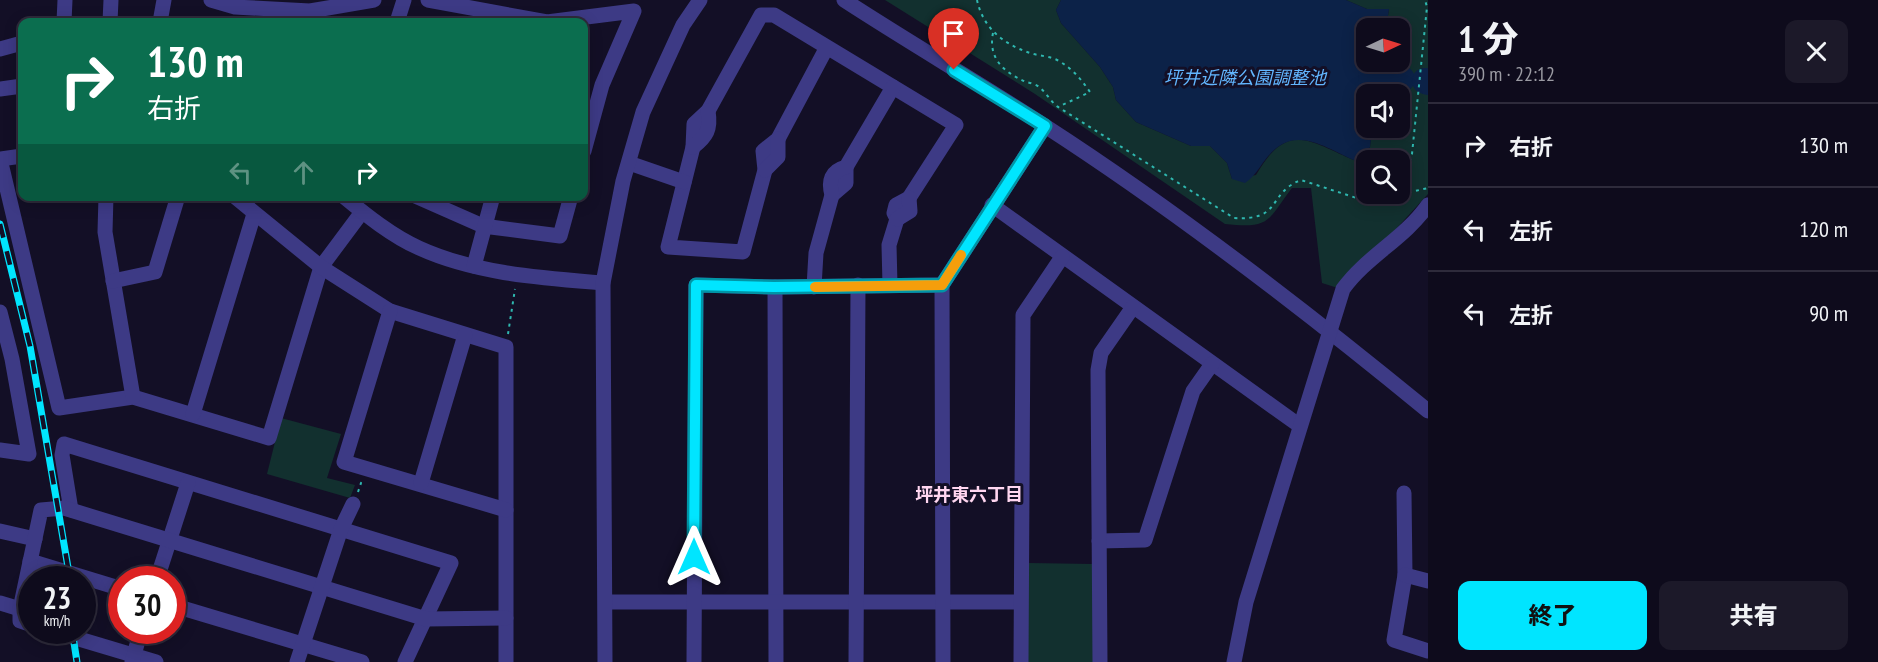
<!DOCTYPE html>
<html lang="ja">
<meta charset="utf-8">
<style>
:root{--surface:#0e0b1c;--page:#1c1929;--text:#f1f3f6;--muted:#9b9ba3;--line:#2e2b3b;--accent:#00e5ff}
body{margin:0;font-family:"PT Sans Narrow","Noto Sans JP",sans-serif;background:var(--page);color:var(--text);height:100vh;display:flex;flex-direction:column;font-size:22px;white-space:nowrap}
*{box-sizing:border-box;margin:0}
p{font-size:20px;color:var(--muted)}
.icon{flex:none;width:33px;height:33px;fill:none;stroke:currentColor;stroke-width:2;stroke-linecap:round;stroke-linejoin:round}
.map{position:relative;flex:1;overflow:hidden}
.sheet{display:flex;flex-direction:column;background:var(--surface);width:450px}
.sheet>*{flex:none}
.banner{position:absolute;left:18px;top:18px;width:570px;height:183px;border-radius:12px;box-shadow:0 3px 15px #0003,0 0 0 2px var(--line);background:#0b6e4f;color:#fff;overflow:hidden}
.needle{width:39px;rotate:86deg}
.fabs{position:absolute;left:1356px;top:18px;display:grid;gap:12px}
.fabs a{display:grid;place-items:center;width:54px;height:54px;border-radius:12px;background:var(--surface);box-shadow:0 3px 15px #0003,0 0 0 2px var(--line);font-size:30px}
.speed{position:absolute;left:18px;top:566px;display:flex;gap:12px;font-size:30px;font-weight:700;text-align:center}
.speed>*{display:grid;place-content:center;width:78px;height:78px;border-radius:50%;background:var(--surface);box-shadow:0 3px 15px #0003,0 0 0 2px var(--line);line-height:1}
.speed small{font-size:15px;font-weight:400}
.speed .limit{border:9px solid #d22;background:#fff;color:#111}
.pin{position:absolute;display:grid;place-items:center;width:51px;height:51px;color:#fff;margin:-62px -26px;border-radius:50% 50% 50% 0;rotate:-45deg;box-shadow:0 0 6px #0007}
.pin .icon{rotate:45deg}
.me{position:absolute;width:66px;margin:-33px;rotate:0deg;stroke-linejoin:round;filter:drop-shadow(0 0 4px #0008)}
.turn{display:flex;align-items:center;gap:21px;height:126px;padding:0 30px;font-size:27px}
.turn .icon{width:78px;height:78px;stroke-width:2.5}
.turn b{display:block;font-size:42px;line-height:51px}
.lanes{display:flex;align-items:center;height:57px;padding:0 30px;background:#0003;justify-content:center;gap:30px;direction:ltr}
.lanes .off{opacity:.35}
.round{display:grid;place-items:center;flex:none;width:63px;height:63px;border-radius:12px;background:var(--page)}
.headline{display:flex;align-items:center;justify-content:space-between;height:102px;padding:0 30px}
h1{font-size:36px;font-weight:800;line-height:45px}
.primary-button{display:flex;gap:12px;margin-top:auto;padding:12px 30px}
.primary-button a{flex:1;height:69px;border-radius:12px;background:var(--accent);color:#111;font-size:24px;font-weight:800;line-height:69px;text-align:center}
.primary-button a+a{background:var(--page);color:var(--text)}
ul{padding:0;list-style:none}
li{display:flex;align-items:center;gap:18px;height:84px;padding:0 30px;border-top:2px solid var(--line)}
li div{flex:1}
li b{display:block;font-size:22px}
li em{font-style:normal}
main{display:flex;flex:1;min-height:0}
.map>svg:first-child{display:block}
.green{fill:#12302f;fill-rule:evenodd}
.water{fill:#0c2248}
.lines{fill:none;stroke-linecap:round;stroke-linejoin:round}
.river{stroke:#0c2248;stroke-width:26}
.path{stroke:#2fb8b0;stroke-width:2;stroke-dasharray:3 4.5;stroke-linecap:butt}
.minor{stroke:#3d3a85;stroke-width:15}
.rail-casing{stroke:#00e5ff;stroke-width:7}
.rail{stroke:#130f26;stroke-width:4.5;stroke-dasharray:14;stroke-linecap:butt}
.route-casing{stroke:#0095a6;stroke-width:15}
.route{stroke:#00e5ff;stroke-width:10}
.slow{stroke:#f59e0b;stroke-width:10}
.labels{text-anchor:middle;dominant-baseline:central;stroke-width:6;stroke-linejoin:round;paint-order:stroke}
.water-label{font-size:18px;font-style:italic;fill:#62b6ff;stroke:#130f26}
.neighbourhood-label{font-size:18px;font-weight:bold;fill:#ffd6f0;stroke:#130f26}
</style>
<main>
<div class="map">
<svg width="1428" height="662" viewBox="0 0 1428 662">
<rect width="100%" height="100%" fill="#130f26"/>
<g class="green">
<path d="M885,0H1061L1056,10L1061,23L1100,67L1113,87L1116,100L1136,122L1191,146H1210L1227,163L1232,179L1256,175C1288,119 1310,142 1356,161L1370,147L1372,128H1400V94H1377L1382,62H1400V28H1386L1389,9H1367L1346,0H1428V194L1341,289L1322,283L1311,188H1292C1267,220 1272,229 1225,224L1035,94ZM1366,160H1400V194H1366Z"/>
<polygon points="281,418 341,434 327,478 355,485 350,498 267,474"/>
<polygon points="1028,563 1093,564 1094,662 1028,662"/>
</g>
<path class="water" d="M1061,0H1346L1367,9H1389L1386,28H1366V62H1382L1377,94H1366V128H1372L1370,147L1356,161C1329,150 1299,126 1273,151C1262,161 1258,174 1245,183L1232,179L1227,163L1210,146H1191L1136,122L1116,100L1113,87L1100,67L1061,23L1056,10Z"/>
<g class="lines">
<g class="river">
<polyline points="1371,76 1402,79"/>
<polyline points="1425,81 1428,82"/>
</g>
<g class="path">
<path d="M977,0C983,28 1003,44 1030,53C1039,56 1049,56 1057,60C1072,68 1081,79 1090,92L1058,107"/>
<path d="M993,33C988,58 1003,72 1026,82C1030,83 1036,84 1039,87C1046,92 1050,101 1058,107L1234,218C1283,221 1267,193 1301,180L1372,203L1390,202L1402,194L1428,188"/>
<polyline points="1400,190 1412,154 1427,7 1425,0"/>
<polyline points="1392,200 1396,194"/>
<polyline points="508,334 515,289"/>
<polyline points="358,492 361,483 359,482"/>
</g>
<g class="minor">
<polyline points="211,0 235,7 310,11 374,0"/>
<polyline points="428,0 547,22 634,11 602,85 584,151"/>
<path d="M844,0C910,43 979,83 1045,126C1178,212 1305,310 1428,411"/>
<polyline points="64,22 65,0"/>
<polyline points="110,22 111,0"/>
<polyline points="160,22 164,0"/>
<polyline points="397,22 404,0"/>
<polyline points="827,47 778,139 763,151 765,170 743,252 668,247 693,147 694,124 708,111 761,15 774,15 956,125 909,198 896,205 894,213 897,219 889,245 890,285"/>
<polyline points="0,49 22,43"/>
<polyline points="0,89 22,86"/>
<path d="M693,147C707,136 711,129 708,111"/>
<polyline points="22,156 0,159 59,408 133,397 269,438 321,267 362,212"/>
<polyline points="629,163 684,182"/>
<polyline points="765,170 778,157 778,139"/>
<polyline points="832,195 846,183 846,167"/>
<polyline points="106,196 105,232 133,397"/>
<polyline points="234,196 321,267 390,311 506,347 506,662"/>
<path d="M343,196C366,215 392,236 419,248C476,274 542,278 603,283"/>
<polyline points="415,196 483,226 560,236 571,196"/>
<polyline points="992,205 1300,426"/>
<polyline points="897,219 910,211 909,198"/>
<polyline points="474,266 493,196"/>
<polyline points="113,281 155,272 178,196"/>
<polyline points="775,287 776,662"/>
<path d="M814,287L816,253L832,195C828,181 831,171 846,167L893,87"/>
<polyline points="390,311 344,462 506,510"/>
<polyline points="0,312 12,359 29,454 0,450"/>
<polyline points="193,414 254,214"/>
<polyline points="421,483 465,335"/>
<polyline points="1404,493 1405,575 1394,640 1428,651"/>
<polyline points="71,510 62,455 64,444 451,563 405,662"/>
<polyline points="0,531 35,539"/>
<polyline points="1099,541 1145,540 1193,391 1212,364"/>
<polyline points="30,561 122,589"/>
<polyline points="1405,575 1428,581"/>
<polyline points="157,579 188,483"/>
<polyline points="606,602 1020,602"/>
<polyline points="0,603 20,609"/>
<polyline points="172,605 362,662"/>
<polyline points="32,625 20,621 20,609 41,510 64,508 426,619 506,618"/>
<polyline points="49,630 156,662"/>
<polyline points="132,662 141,630"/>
<polyline points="297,662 341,529 353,504"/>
<polyline points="605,662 603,283 623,181 643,112 683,25 700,0"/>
<polyline points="694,662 696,285 775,287 942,285"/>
<polyline points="856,662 858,285"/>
<polyline points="943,662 942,285 1045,126"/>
<polyline points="1021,662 1023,315 1062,257"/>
<polyline points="1100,662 1098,370 1101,353 1133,307"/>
<path d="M1234,662L1246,602L1343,289C1367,256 1404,239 1428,205"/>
</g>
<g class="rail-casing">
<g id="rail">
<polyline points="0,224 30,346 70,579"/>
<polyline points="72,630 77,662"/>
</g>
</g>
<use href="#rail" class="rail"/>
</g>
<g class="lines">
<g class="route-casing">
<polyline id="route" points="694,557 696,285 774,287 942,285 1045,126 954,70"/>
</g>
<use href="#route" class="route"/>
<polyline class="slow" points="815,287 942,285 961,255"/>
</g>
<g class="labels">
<g class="water-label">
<text x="1245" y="77">坪井近隣公園調整池</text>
</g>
<g class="neighbourhood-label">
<text x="969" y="494">坪井東六丁目</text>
</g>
</g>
</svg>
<div class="fabs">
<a><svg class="needle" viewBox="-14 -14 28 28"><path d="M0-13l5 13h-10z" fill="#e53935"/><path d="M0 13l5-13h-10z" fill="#9b9ba3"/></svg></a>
<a><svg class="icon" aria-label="sound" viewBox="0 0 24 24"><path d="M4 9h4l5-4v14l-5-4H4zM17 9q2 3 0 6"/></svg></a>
<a><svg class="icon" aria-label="search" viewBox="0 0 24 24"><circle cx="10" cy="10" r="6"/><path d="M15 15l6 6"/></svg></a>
</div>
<div class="speed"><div>23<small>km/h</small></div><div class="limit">30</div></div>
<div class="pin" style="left:954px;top:70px;background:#d93025"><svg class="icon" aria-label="arrive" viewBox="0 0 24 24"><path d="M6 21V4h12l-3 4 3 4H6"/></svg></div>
<svg class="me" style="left:694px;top:557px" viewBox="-20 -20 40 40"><path d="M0-17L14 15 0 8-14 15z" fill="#00e5ff" stroke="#fff" stroke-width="4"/></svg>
<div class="banner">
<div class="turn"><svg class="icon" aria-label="right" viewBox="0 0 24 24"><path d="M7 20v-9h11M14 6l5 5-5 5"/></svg><div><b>130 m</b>右折</div></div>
<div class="lanes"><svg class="icon off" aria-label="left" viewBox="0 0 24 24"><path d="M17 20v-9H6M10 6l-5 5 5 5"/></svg><svg class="icon off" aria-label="ahead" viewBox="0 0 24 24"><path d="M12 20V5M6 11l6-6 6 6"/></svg><svg class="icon" aria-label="right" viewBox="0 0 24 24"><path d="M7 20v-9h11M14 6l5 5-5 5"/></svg></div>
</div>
</div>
<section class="sheet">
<div class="headline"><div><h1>1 分</h1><p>390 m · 22:12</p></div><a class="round"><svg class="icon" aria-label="close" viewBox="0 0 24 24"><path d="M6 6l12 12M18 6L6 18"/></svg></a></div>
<ul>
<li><svg class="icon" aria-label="right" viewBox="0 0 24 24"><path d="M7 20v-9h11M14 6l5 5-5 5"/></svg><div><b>右折</b></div><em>130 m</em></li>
<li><svg class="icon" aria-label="left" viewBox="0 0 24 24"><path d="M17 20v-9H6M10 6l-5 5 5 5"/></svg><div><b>左折</b></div><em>120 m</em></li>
<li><svg class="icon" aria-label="left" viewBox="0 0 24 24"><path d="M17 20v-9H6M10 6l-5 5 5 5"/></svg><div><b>左折</b></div><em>90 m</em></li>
</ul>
<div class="primary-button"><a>終了</a><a>共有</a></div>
</section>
</main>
